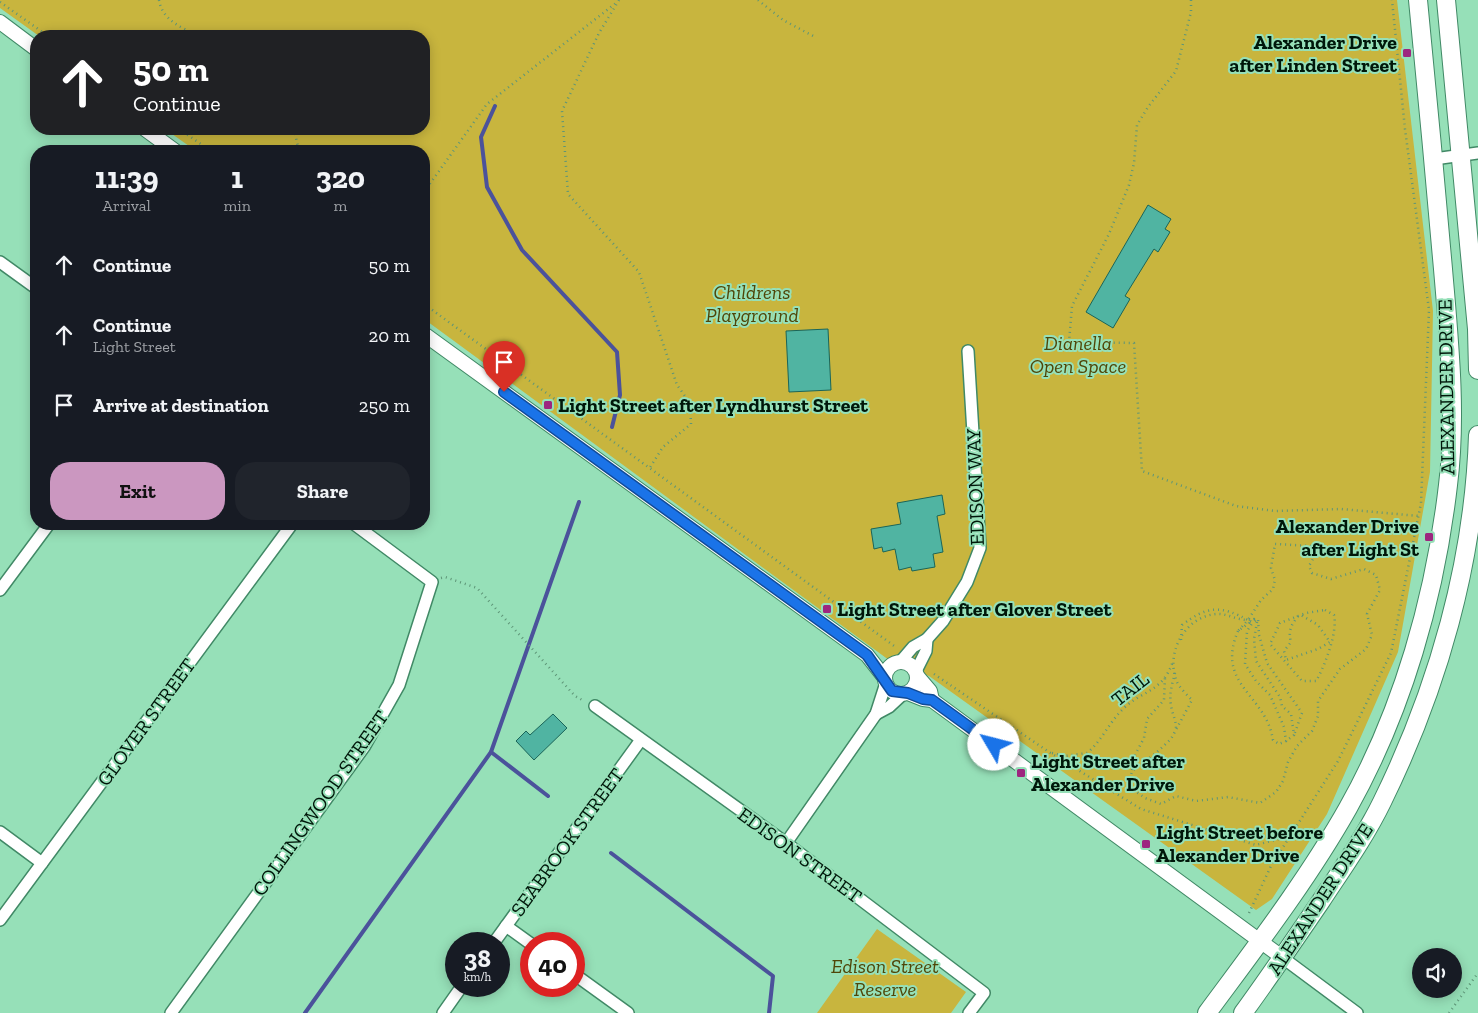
<!DOCTYPE html>
<style>
:root{--surface:#171b24;--page:#20242c;--text:#f1f3f6;--muted:#9ea1a6;--accent:#cb97c0}
body{margin:0;font-family:"Zilla Slab",serif;background:var(--page);color:var(--text);height:100vh;display:flex;flex-direction:column;font-size:19px;white-space:nowrap}
*{box-sizing:border-box;margin:0}
p{font-size:16px;color:var(--muted)}
.icon{flex:none;width:28px;height:28px;fill:none;stroke:currentColor;stroke-width:2;stroke-linecap:round;stroke-linejoin:round}
.map{position:relative;flex:1;overflow:hidden}
.sheet{position:absolute;left:30px;top:145px;width:400px;height:385px;display:flex;flex-direction:column;background:var(--surface);border-radius:20px;box-shadow:0 2px 12px #0003}
.sheet>*{flex:none}
.banner{position:absolute;left:30px;top:30px;width:400px;height:105px;border-radius:20px;box-shadow:0 2px 12px #0003;background:#202124;color:#fff;overflow:hidden}
.buttons{position:absolute;left:1412px;top:948px;display:grid;gap:10px}
.buttons a{display:grid;place-items:center;width:50px;height:50px;border-radius:50%;background:var(--surface);box-shadow:0 2px 12px #0003;font-size:25px}
.speed{position:absolute;left:445px;top:932px;display:flex;gap:10px;font-size:25px;font-weight:700;text-align:center}
.speed>*{display:grid;place-content:center;width:65px;height:65px;border-radius:50%;background:var(--surface);box-shadow:0 2px 12px #0003;line-height:1}
.speed small{font-size:12px;font-weight:400}
.speed .limit{border:8px solid #d22;background:#fff;color:#111}
.pin{position:absolute;display:grid;place-items:center;width:42px;height:42px;color:#fff;margin:-51px -21px;border-radius:50% 50% 50% 0;rotate:-45deg;box-shadow:0 0 5px #0007}
.pin .icon{rotate:45deg}
.me{position:absolute;width:55px;margin:-28px;rotate:307deg;stroke-linejoin:round;filter:drop-shadow(0 0 4px #0008)}
.turn{display:flex;align-items:center;gap:18px;height:105px;padding:0 20px;font-size:22px}
.turn .icon{width:65px;height:65px;stroke-width:2.5}
.turn b{display:block;font-size:35px;line-height:42px}
.eta{display:flex;justify-content:space-evenly;align-items:center;height:85px;text-align:center}
.eta b{font-size:30px;font-weight:700;line-height:35px}
.cta{display:flex;gap:10px;margin-top:auto;padding:10px 20px}
.cta a{flex:1;height:58px;border-radius:20px;background:var(--accent);color:#111;font-size:20px;font-weight:700;line-height:58px;text-align:center}
.cta a+a{background:var(--page);color:var(--text)}
ul{padding:0;list-style:none}
li{display:flex;align-items:center;gap:15px;height:70px;padding:0 20px}
li div{flex:1}
li b{display:block;font-size:19px}
li em{font-style:normal}
.map>svg:first-child{display:block}
.green{fill:#c8b53e}
.lines{fill:none;stroke-linecap:round;stroke-linejoin:round}
.stream{stroke:#4b529b;stroke-width:4}
.building{fill:#50b4a2;stroke:#1a6559}
.minor-casing{stroke:#418966;stroke-width:14}
.tertiary-casing{stroke:#418966;stroke-width:16}
.primary-casing{stroke:#418966;stroke-width:20}
.path{stroke:#5e9577;stroke-width:2.5;stroke-dasharray:1 4;stroke-linecap:butt}
.minor{stroke:#fff;stroke-width:11}
.tertiary{stroke:#fff;stroke-width:14}
.primary{stroke:#fff;stroke-width:18}
.route-casing{stroke:#114b97;stroke-width:12}
.route{stroke:#1a73e8;stroke-width:9}
.poi-dot{fill:#9d267f;stroke:#96e0b8;stroke-width:2}
.labels{text-anchor:middle;dominant-baseline:central;stroke-width:4;stroke-linejoin:round;paint-order:stroke}
.poi-label{font-size:20px;font-weight:bold;fill:#00170a;stroke:#96e0b8;text-anchor:start}
.park-label{font-size:20px;font-style:italic;fill:#4f4507;stroke:#96e0b8}
.street-label{font-size:20px;fill:#00170a;stroke:#96e0b8}
</style>
<div class="map">
<svg width="1478" height="1013" viewBox="0 0 1478 1013">
<rect width="100%" height="100%" fill="#96e0b8"/>
<g class="green">
<polygon points="0,0 1397,0 1433,311 1430,472 1398,652 1327,814 1272,899 1256,910 929,676 893,663 424,319 424,151 196,151 165,129 424,129 424,36 39,36 0,8"/>
<polygon points="877,929 966,992 951,1013 817,1013"/>
</g>
<g class="lines">
<g class="stream">
<polyline points="495,106 481,137 487,187 522,250 617,352 620,395 612,427"/>
<polyline points="491,752 548,796"/>
<polyline points="611,853 773,976 769,1013"/>
<polyline points="305,1013 491,752 579,502"/>
</g>
</g>
<g class="building">
<polygon points="1148,205 1171,219 1165,229 1170,232 1158,252 1154,249 1125,296 1130,299 1113,328 1086,312"/>
<polygon points="828,329 831,390 789,392 786,331"/>
<polygon points="942,495 945,514 937,516 943,552 933,554 935,567 912,571 911,567 899,570 895,549 883,552 882,547 874,549 871,529 901,524 897,503"/>
<polygon points="553,714 567,728 534,760 516,741 526,731 530,735"/>
</g>
<g class="lines">
<g class="minor-casing">
<g id="minor">
<polyline points="1434,159 1478,153"/>
<polyline points="0,262 36,288"/>
<polyline points="0,590 49,524"/>
<polyline points="901,661 913,647 927,639 943,621 967,582 980,548 968,351"/>
<polyline points="916,671 926,651 927,639"/>
<polyline points="595,706 786,843 984,993 969,1013"/>
<polyline points="876,714 889,707 903,694"/>
<polyline points="0,832 42,863"/>
<polyline points="786,843 876,714 886,683"/>
<polyline points="0,920 292,524"/>
<polyline points="506,926 531,944"/>
<polyline points="493,944 640,741"/>
<polyline points="1283,958 1357,1013"/>
<polyline points="574,974 628,1013"/>
<polyline points="171,1013 364,747 399,685 432,582 354,524"/>
<polyline points="443,1013 462,986"/>
</g>
</g>
<g class="tertiary-casing">
<g id="tertiary">
<polyline points="0,22 36,49"/>
<polyline points="145,129 175,151"/>
<polyline points="424,334 867,655 885,678"/>
<circle cx="901" cy="678" r="16"/>
<polyline points="918,677 930,691 932,700"/>
<polyline points="908,693 923,699 932,700 1283,958"/>
</g>
</g>
<g class="primary-casing">
<g id="primary">
<polyline points="1446,0 1477,329 1478,370"/>
<path d="M1207,1013C1255,948 1308,879 1348,808C1403,710 1435,597 1448,485C1457,414 1449,340 1443,269C1435,179 1427,90 1418,0"/>
<path d="M1243,1013C1270,976 1295,939 1321,901C1342,869 1365,837 1382,802C1438,688 1474,562 1478,435"/>
</g>
</g>
<g class="path">
<path d="M159,0C162,20 182,28 199,36"/>
<polyline points="619,0 599,33 562,111 568,194 639,272 677,385 690,403 691,424 663,447 649,469"/>
<polyline points="758,0 783,20 815,37"/>
<polyline points="1191,0 1191,12 1176,71 1148,107 1137,125 1134,163 1129,185 1109,234 1072,306 1069,342 1134,343 1142,471 1236,506 1275,511 1341,509 1419,516"/>
<polyline points="0,2 48,36"/>
<polyline points="179,129 211,151"/>
<polyline points="294,129 299,151"/>
<polyline points="424,192 487,104 616,3"/>
<polyline points="424,304 897,648"/>
<polyline points="441,578 445,577 477,588 575,696 584,701"/>
<path d="M1325,610L1334,615C1338,631 1325,666 1316,681H1302L1270,644L1280,623L1306,613Z"/>
<path d="M1298,616C1291,625 1288,631 1291,642L1284,651L1286,660L1318,649L1330,642L1318,625L1301,615"/>
<polyline points="1257,622 1254,639 1256,661 1280,697 1282,706 1291,714 1294,735 1286,741"/>
<path d="M1238,631C1215,685 1266,694 1273,740L1279,744L1286,741L1284,727L1270,695L1256,681L1245,664L1247,631L1253,622"/>
<path d="M1181,640L1182,625C1207,606 1220,605 1248,620L1238,631L1249,623L1248,620L1261,600L1273,589L1275,580L1271,568L1275,544L1311,546L1314,557L1309,566L1312,573L1331,579L1364,569L1376,575L1380,590L1367,614L1372,635L1366,649L1340,669L1318,701V716L1312,731L1297,746L1288,762L1283,781L1276,792L1260,803L1228,797L1196,801L1176,796L1161,804L1145,798L1128,786L1132,771L1156,753L1171,739L1192,700C1187,695 1180,688 1177,682C1165,654 1184,617 1216,614C1229,613 1240,623 1254,619L1250,621L1253,622L1258,619L1259,635L1267,663L1302,713L1294,735"/>
<path d="M1175,673C1172,684 1169,694 1171,705C1172,714 1176,719 1176,729"/>
<polyline points="934,674 1049,752 1141,809 1256,845 1290,836"/>
<path d="M1052,753L1065,756L1087,753C1102,741 1109,722 1124,708C1143,690 1163,692 1173,661"/>
<polyline points="1132,770 1134,757 1144,738 1147,719 1164,700 1165,677"/>
<polyline points="1249,913 1271,866 1338,761 1391,653 1421,503 1429,310 1405,129 1392,0"/>
<polyline points="1449,1013 1478,973"/>
</g>
<use href="#minor" class="minor"/>
<use href="#tertiary" class="tertiary"/>
<use href="#primary" class="primary"/>
</g>
<g class="lines">
<g class="route-casing">
<polyline id="route" points="504,392 867,655 892,691 908,693 923,699 932,700 994,745"/>
</g>
<use href="#route" class="route"/>
</g>
<g class="poi-dot">
<rect x="1402" y="48" width="10" height="10" rx="2.5"/>
<rect x="543" y="400" width="10" height="10" rx="2.5"/>
<rect x="1424" y="532" width="10" height="10" rx="2.5"/>
<rect x="822" y="604" width="10" height="10" rx="2.5"/>
<rect x="1016" y="768" width="10" height="10" rx="2.5"/>
<rect x="1141" y="839" width="10" height="10" rx="2.5"/>
</g>
<g class="labels">
<g class="poi-label">
<text x="1397" y="42" text-anchor="end">Alexander Drive<tspan x="1397" dy="23">after Linden Street</tspan></text>
<text x="558" y="405">Light Street after Lyndhurst Street</text>
<text x="1419" y="526" text-anchor="end">Alexander Drive<tspan x="1419" dy="23">after Light St</tspan></text>
<text x="837" y="609">Light Street after Glover Street</text>
<text x="1031" y="761">Light Street after<tspan x="1031" dy="23">Alexander Drive</tspan></text>
<text x="1156" y="832">Light Street before<tspan x="1156" dy="23">Alexander Drive</tspan></text>
</g>
<g class="park-label">
<text x="752" y="292">Childrens<tspan x="752" dy="23">Playground</tspan></text>
<text x="1078" y="343">Dianella<tspan x="1078" dy="23">Open Space</tspan></text>
<text x="885" y="966">Edison Street<tspan x="885" dy="23">Reserve</tspan></text>
</g>
<g class="street-label">
<text transform="translate(1446 387) rotate(-91)">ALEXANDER DRIVE</text>
<text transform="translate(975 487) rotate(-92)">EDISON WAY</text>
<text transform="translate(1130 689) rotate(-38)">TAIL</text>
<text transform="translate(146 722) rotate(-54)">GLOVER STREET</text>
<text transform="translate(320 803) rotate(-55)">COLLINGWOOD STREET</text>
<text transform="translate(567 842) rotate(-54)">SEABROOK STREET</text>
<text transform="translate(800 855) rotate(36)">EDISON STREET</text>
<text transform="translate(1320 899) rotate(-57)">ALEXANDER DRIVE</text>
</g>
</g>
</svg>
<div class="buttons">
<a><svg class="icon" aria-label="sound" viewBox="0 0 24 24"><path d="M4 9h4l5-4v14l-5-4H4zM17 9q2 3 0 6"/></svg></a>
</div>
<div class="speed"><div>38<small>km/h</small></div><div class="limit">40</div></div>
<div class="pin" style="left:504px;top:392px;background:#d93025"><svg class="icon" aria-label="arrive" viewBox="0 0 24 24"><path d="M6 21V4h12l-3 4 3 4H6"/></svg></div>
<svg class="me" style="left:994px;top:745px" viewBox="-20 -20 40 40"><circle r="19" fill="#fff"/><path d="M0-13L10 11 0 6-10 11z" fill="#1a73e8"/></svg>
<div class="banner">
<div class="turn"><svg class="icon" aria-label="ahead" viewBox="0 0 24 24"><path d="M12 20V5M6 11l6-6 6 6"/></svg><div><b>50 m</b>Continue</div></div>
</div>
<section class="sheet">
<div class="eta">
<div><b>11:39</b><p>Arrival</p></div>
<div><b>1</b><p>min</p></div>
<div><b>320</b><p>m</p></div>
</div>
<ul>
<li><svg class="icon" aria-label="ahead" viewBox="0 0 24 24"><path d="M12 20V5M6 11l6-6 6 6"/></svg><div><b>Continue</b></div><em>50 m</em></li>
<li><svg class="icon" aria-label="ahead" viewBox="0 0 24 24"><path d="M12 20V5M6 11l6-6 6 6"/></svg><div><b>Continue</b><p>Light Street</p></div><em>20 m</em></li>
<li><svg class="icon" aria-label="arrive" viewBox="0 0 24 24"><path d="M6 21V4h12l-3 4 3 4H6"/></svg><div><b>Arrive at destination</b></div><em>250 m</em></li>
</ul>
<div class="cta"><a>Exit</a><a>Share</a></div>
</section>
</div>
